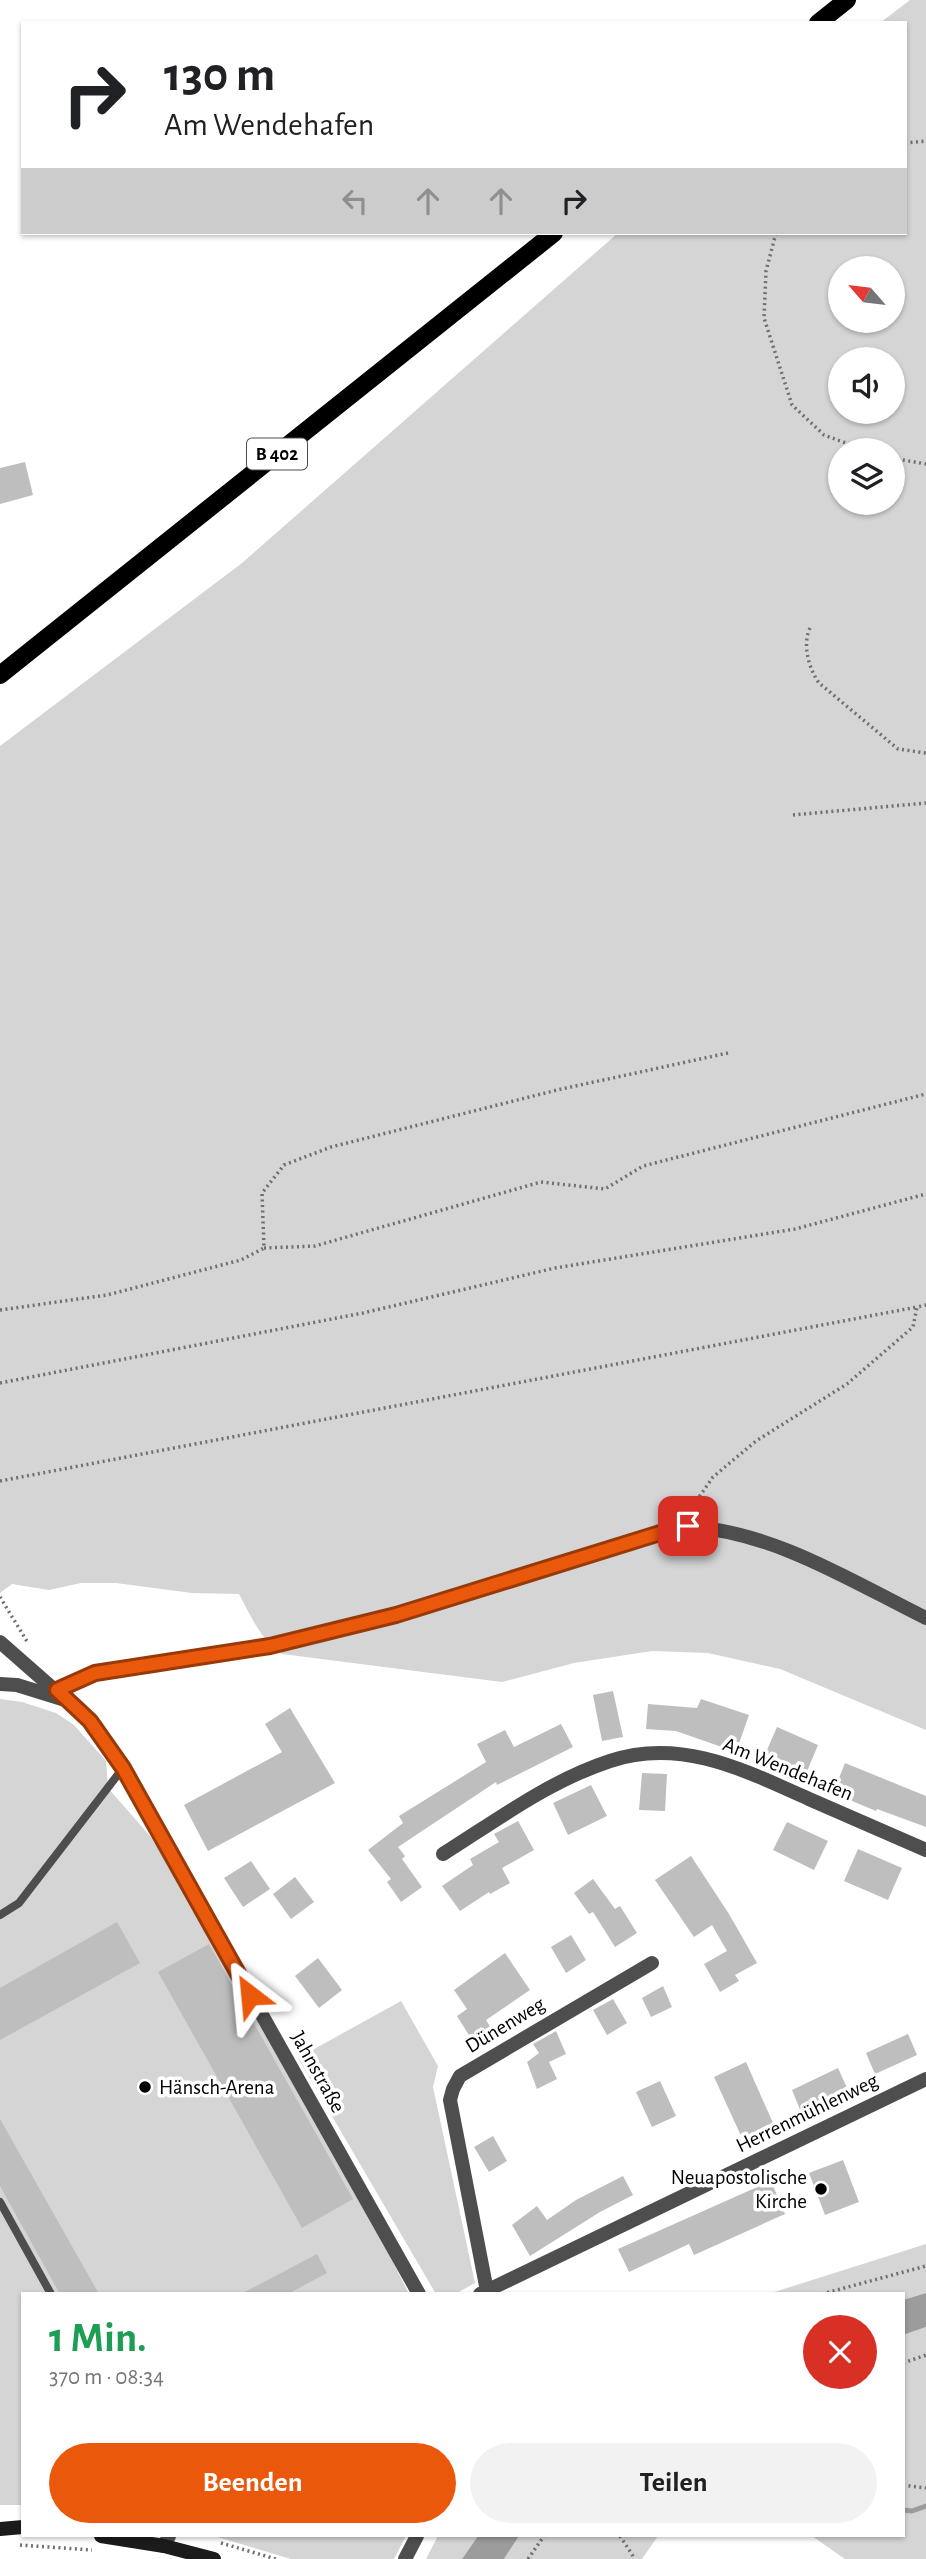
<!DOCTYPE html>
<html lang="de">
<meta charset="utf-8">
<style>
:root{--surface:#fff;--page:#f2f2f2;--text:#202124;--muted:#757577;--accent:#ea580c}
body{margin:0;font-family:"Alegreya Sans",sans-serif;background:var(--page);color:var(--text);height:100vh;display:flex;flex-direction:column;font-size:26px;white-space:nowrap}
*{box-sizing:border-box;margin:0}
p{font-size:23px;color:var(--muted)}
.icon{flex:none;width:38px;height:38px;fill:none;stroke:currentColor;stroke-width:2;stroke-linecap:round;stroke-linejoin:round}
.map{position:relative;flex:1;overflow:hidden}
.drawer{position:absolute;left:21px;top:2292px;width:884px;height:245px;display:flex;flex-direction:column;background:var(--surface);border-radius:0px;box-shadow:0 2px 5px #0004}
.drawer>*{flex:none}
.hud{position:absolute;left:21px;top:21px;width:886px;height:214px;border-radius:0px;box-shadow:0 2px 5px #0004;background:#fff;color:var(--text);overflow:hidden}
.needle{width:46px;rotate:298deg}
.buttons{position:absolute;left:828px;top:256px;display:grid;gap:14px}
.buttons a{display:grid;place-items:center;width:77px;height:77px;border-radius:50%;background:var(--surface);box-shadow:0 2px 5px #0004;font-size:35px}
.pin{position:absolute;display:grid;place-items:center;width:60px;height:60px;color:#fff;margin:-30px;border-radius:14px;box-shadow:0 4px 10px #0006}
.me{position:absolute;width:77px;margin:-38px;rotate:331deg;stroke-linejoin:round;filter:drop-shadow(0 0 5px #0008)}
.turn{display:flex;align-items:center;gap:24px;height:147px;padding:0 28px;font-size:32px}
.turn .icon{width:91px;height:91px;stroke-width:2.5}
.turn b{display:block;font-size:49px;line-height:60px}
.lanes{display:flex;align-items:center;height:66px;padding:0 28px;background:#0003;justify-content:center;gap:35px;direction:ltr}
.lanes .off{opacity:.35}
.round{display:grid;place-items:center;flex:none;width:74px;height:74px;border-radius:37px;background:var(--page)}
.head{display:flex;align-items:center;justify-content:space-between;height:119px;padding:0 28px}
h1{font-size:42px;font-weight:600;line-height:52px;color:#1e9e55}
.button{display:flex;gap:14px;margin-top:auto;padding:14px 28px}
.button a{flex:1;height:80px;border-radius:42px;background:var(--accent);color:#fff;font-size:28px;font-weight:600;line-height:80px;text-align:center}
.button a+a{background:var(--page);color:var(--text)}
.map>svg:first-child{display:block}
.green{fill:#d5d5d5;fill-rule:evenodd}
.water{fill:#9c9c9c}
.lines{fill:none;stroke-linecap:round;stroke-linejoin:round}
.stream{stroke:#9c9c9c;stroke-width:5}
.building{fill:#bebebe}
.path{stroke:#707070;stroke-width:3.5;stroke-dasharray:2 3.5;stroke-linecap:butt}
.lane{stroke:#4e4e4e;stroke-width:8}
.street{stroke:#4e4e4e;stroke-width:14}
.secondary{stroke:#1b1b1b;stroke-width:14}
.primary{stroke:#000;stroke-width:18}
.route-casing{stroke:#983908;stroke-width:18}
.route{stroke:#ea580c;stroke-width:12}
.poi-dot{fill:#000;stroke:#fff;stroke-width:2.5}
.labels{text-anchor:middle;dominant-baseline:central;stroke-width:7;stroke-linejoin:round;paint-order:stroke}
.shield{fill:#fff;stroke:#4c4c4c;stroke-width:2}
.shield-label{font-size:19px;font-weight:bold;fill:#000}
.street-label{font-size:21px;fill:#000;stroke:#fff}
.poi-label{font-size:21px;fill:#000;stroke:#fff;text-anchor:start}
</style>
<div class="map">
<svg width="926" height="2559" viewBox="0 0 926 2559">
<rect width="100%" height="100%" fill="#fff"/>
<g class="green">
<path d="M910,0H926V1730L780,1669L708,1653L652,1651L574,1663L502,1682L282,1654C260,1639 251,1616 239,1594L192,1593L116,1583H81L49,1590L12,1584L0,1593V746L242,563L618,233H905V23H880ZM840,268H892V320H840ZM840,359H892V411H840ZM840,450H892V502H840Z"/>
<polygon points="0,1699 22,1702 56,1713 74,1725 106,1761 108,1788 150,1836 179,1880 387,2250 409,2294 23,2294 23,2505 0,2505"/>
<polygon points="401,2001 438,2066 433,2087 475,2283 455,2294 436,2294 298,2058"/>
<polygon points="926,2244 926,2293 903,2300 903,2294 768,2294"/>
<polygon points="926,2327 926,2559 845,2559 812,2536 903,2536 903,2335"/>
<polygon points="214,2536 406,2536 394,2559 291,2559"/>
<polygon points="438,2536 478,2536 462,2559 426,2559"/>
<polygon points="519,2536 658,2536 642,2559 504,2559"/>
</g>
<g class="water">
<polygon points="926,2293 926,2327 903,2335 903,2300"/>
<polygon points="478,2536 519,2536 504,2559 462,2559"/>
</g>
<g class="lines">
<polyline class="stream" points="903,2510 912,2511 926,2506"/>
</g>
<g class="building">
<polygon points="25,462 33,495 0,504 0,468"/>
<polygon points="613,1691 623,1737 602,1741 593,1695"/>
<polygon points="701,1699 749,1715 736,1752 676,1731 646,1729 648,1704 697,1708"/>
<polygon points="290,1708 335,1783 208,1851 184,1805 282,1752 265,1724"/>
<polygon points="561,1724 573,1747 497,1785 496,1782 398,1847 405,1856 402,1859 422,1887 401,1902 387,1882 391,1879 368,1850 403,1823 399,1816 486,1762 477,1744 505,1730 514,1747"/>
<polygon points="777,1727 818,1745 805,1776 763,1759"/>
<polygon points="845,1763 926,1796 926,1827 877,1809 876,1811 833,1793"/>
<polygon points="642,1773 667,1774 665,1811 639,1810"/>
<polygon points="591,1785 607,1816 568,1835 553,1803"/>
<polygon points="518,1821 534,1850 502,1868 510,1883 490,1894 489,1892 460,1911 442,1886 473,1865 470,1859 499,1842 494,1834"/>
<polygon points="787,1822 828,1841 814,1870 773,1850"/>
<polygon points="858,1849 902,1868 888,1900 844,1881"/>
<polygon points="691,1856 729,1914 757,1963 735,1975 739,1981 720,1992 704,1964 727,1951 712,1925 694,1937 655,1880"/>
<polygon points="251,1861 270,1889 243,1907 224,1878"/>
<polygon points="295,1877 314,1902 291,1919 273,1894"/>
<polygon points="593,1879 615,1909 620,1906 637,1933 615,1947 593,1912 589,1914 574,1893"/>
<polygon points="117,1922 140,1963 0,2040 0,1988"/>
<polygon points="571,1935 586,1960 566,1973 551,1947"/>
<polygon points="209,1944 353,2199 302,2228 158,1972"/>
<polygon points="505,1953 530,1990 486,2020 491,2028 472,2040 457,2016 467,2009 454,1990"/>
<polygon points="318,1958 342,1990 319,2008 295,1976"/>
<polygon points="663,1986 672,2007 651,2017 642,1998"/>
<polygon points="613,1999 627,2023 607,2035 593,2010"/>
<polygon points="556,2031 566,2054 549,2062 557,2079 537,2089 527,2062 539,2053 533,2044"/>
<polygon points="908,2034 917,2055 875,2074 866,2053"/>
<polygon points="746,2062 773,2123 742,2138 714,2077"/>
<polygon points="838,2068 848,2090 801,2112 792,2090"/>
<polygon points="660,2081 676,2116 652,2127 636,2092"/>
<polygon points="0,2119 99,2294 60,2294 0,2186"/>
<polygon points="493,2136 507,2161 489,2172 474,2147"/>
<polygon points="843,2160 859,2202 825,2215 809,2173"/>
<polygon points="623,2176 633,2195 600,2212 530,2256 512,2225 537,2206 547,2220 576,2200"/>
<polygon points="771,2181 785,2214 694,2255 689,2244 629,2272 618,2249"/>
<polygon points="317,2254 327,2273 288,2294 241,2294"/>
</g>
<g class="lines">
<g class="path">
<polyline points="905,143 926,141"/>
<polyline points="776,233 766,271 764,318 792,405 824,435 865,450"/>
<polyline points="892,458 926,464"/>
<path d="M810,628C802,645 809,669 819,683L898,749L926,753"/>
<polyline points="793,815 926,803"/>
<polyline points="264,1248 315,1246 541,1182 605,1189 643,1166 926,1094"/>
<polyline points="0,1310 107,1295 241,1260 264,1248 262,1193 284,1165 331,1147 557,1090 728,1053"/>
<polyline points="0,1383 363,1313 555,1268 795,1229 926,1194"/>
<polyline points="0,1481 917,1307"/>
<polyline points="690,1510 713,1477 756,1441 847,1384 913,1327 917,1307 926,1305"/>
<polyline points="0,1597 28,1643"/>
<polyline points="822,2294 926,2266"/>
<polyline points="903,2363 926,2355"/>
<polyline points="903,2485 926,2488"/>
<polyline points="620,2536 635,2559"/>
<polyline points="221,2543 276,2559"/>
<polyline points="20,2545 92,2550"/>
<polyline points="528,2559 544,2536"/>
</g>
<g class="lane">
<polyline points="0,1915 19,1903 123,1768"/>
<polyline points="0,2202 51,2294"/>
</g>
<g class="street">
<polyline points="0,1642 90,1721 123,1768 419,2294"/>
<polyline points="0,1684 17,1685 62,1699"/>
<path d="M57,1691L95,1673L270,1646L418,1609L660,1533C670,1530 681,1526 691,1527C774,1532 853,1582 926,1618"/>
<path d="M443,1854C497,1820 549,1781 610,1761C681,1737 746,1771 809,1799C848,1816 887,1833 926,1850"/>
<polyline points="487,2291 450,2100 453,2089 460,2076 652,1963"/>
<polyline points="480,2294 926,2079"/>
<polyline points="164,2546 169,2536"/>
<polyline points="405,2559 417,2536"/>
</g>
<g class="secondary">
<polyline points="0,2529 23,2527"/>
<polyline points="101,2536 164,2546 214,2559"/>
</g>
<g class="primary">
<polyline points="818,23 847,0"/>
<polyline points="0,675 554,233"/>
</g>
</g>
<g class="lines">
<g class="route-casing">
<polyline id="route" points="250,1995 123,1768 90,1721 57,1690 95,1673 270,1646 396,1615 660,1533 688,1526"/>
</g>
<use href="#route" class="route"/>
</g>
<g class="poi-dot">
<circle cx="145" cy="2087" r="7"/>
<circle cx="821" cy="2189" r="7"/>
</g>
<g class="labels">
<rect class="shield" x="247" y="438.5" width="60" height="31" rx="5"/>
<g class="shield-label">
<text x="277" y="454">B 402</text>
</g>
<g class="street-label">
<text transform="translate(788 1769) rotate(22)">Am Wendehafen</text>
<text transform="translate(505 2025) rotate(-31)">Dünenweg</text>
<text transform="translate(318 2072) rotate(61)">Jahnstraße</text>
<text transform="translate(807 2113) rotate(-26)">Herrenmühlenweg</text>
</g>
<g class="poi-label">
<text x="159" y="2087">Hänsch-Arena</text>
<text x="807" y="2177" text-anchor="end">Neuapostolische<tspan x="807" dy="24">Kirche</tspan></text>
</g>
</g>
</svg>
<div class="buttons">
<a><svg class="needle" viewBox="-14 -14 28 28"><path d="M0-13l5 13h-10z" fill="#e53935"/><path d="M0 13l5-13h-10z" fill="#757577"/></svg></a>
<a><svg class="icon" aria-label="sound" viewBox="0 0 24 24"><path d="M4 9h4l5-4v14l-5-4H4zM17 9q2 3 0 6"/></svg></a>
<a><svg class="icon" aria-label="layers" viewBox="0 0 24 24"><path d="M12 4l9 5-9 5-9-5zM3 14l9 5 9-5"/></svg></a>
</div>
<div class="pin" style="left:688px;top:1526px;background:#d93025"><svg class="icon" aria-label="arrive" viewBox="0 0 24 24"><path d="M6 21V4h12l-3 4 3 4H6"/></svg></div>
<svg class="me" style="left:250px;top:1995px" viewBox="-20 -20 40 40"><path d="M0-17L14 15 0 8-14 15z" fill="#ea580c" stroke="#fff" stroke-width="4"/></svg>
<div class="hud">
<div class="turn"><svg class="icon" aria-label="right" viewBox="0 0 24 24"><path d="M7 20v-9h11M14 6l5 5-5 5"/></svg><div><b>130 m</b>Am Wendehafen</div></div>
<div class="lanes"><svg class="icon off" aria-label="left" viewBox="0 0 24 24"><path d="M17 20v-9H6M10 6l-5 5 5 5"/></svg><svg class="icon off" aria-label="ahead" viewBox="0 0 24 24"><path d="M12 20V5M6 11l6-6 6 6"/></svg><svg class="icon off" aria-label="ahead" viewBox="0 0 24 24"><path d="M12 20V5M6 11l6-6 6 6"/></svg><svg class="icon" aria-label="right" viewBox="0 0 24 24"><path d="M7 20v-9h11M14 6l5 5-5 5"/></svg></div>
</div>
<section class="drawer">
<div class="head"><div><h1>1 Min.</h1><p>370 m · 08:34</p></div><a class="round" style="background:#d93025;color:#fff"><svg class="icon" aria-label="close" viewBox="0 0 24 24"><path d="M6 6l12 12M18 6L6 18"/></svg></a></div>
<div class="button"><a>Beenden</a><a>Teilen</a></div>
</section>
</div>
